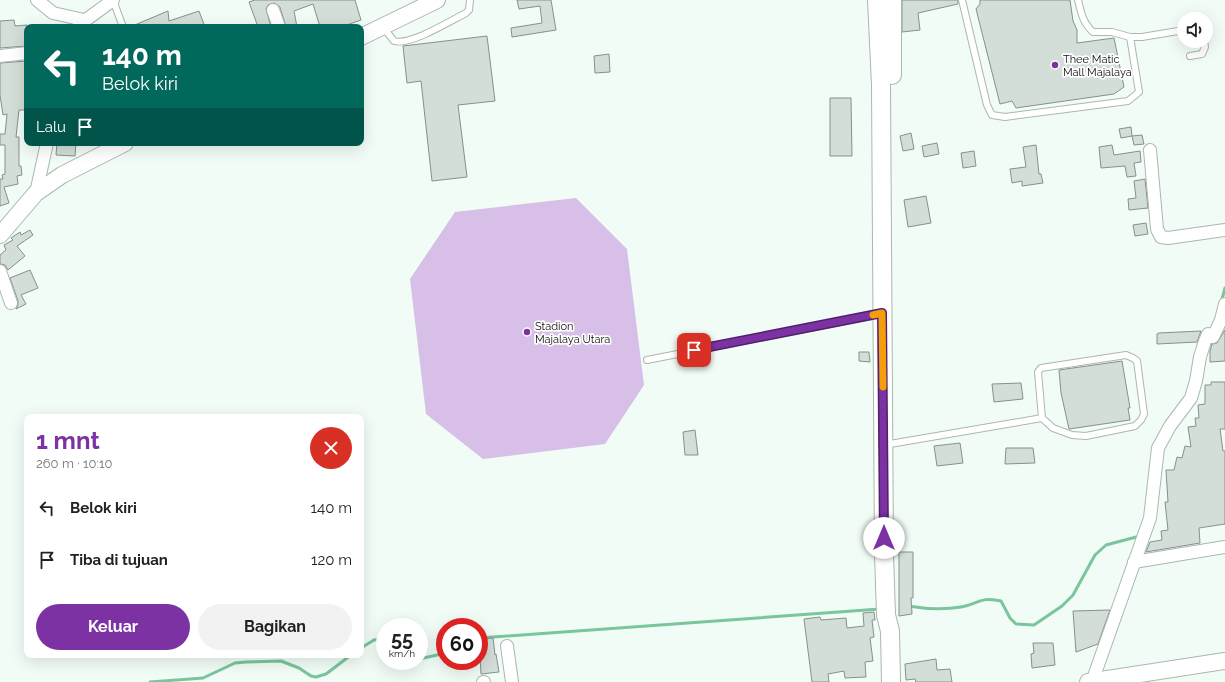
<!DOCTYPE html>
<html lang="id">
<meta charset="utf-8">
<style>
:root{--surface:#fff;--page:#f2f2f2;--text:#222;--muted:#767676;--accent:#7d32a4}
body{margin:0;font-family:Raleway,sans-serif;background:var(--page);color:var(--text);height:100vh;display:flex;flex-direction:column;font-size:15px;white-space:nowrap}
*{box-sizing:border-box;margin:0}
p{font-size:13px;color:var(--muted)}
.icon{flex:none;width:22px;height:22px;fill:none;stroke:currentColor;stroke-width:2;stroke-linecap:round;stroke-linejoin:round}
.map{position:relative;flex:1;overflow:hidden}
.sheet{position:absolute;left:24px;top:414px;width:340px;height:244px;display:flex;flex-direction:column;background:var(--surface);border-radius:8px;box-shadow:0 4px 16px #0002}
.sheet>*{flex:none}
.guide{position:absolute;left:24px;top:24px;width:340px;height:122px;border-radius:8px;box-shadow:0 4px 16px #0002;background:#00695c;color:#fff;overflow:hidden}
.fabs{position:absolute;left:1177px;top:12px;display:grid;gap:8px}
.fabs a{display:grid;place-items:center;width:36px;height:36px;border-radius:50%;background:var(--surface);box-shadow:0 4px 16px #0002;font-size:20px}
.speed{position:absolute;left:376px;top:618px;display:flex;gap:8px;font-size:20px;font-weight:700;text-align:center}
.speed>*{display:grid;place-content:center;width:52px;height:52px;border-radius:50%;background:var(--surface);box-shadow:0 4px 16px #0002;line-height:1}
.speed small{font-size:10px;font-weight:400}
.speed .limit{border:6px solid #d22;background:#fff;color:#111}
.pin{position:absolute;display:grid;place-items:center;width:34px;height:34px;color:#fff;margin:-17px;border-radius:8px;box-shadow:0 2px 6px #0006}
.me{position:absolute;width:44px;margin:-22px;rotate:0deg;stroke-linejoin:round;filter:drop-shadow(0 0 3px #0008)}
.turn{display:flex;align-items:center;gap:14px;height:84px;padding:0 12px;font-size:18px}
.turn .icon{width:52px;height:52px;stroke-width:2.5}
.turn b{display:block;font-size:28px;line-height:34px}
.then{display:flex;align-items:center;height:38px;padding:0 12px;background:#0003;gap:8px;font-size:15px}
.round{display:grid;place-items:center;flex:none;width:42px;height:42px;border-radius:21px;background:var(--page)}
.headline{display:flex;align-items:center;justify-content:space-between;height:68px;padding:0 12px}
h1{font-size:24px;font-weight:700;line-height:30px;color:var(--accent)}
.cta{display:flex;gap:8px;margin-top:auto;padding:8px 12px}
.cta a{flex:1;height:46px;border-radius:24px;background:var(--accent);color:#fff;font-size:16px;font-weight:700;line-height:46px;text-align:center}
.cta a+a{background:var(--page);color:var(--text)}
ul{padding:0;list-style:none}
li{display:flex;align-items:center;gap:12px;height:52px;padding:0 12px}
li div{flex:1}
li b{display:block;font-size:15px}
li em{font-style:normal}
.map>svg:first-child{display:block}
.green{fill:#d7bfe7}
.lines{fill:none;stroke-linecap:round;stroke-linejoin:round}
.stream{stroke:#7ac59c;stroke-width:3}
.building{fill:#d2ded7;stroke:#86918a}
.lane-casing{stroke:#abb7af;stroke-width:8}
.street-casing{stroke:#abb7af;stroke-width:14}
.secondary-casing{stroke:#abb7af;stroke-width:18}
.primary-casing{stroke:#abb7af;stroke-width:20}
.lane{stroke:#fff;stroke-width:6}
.street{stroke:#fff;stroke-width:12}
.secondary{stroke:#fff;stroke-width:16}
.primary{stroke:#fff;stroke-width:18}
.route-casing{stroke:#51206b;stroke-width:10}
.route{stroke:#7d32a4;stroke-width:7}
.slow{stroke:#f59e0b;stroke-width:7}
.poi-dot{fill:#7d32a4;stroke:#fff;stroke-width:1.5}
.labels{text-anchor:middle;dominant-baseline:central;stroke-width:3.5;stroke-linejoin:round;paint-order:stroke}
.poi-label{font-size:11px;fill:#0b0f0c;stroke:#fff;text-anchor:start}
</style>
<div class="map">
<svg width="1225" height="682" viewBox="0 0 1225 682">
<rect width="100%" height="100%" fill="#f0fcf5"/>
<polygon class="green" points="576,198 627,249 644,385 605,444 483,459 426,414 410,279 455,212"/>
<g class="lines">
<g class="stream">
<polyline points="1221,303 1225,288"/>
<path d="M908,606C926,609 943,610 961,607C978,604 981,596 1001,601L1010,618L1016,624L1034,625L1062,606L1073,595L1095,555L1106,545L1140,536"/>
<polyline points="479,638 880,609"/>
<polyline points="361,648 374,640 385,638"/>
<polyline points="419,659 437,655 445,652"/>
<polyline points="150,682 203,678 235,663 246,662 281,661 299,668 311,676 316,677 326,674 351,655"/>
</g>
</g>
<g class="building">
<polygon points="255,0 355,0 361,20 341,27 320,27 313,4 294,11 297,27 286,27 280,7 274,3 268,5 266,9 271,27 258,27 249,2"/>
<polygon points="517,0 551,0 556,30 512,37 511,28 542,23 540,6 519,9"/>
<polygon points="902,0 958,0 958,4 918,13 920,30 902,32"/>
<polygon points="980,0 1070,0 1073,21 1077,30 1077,43 1114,38 1124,87 1114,94 1016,108 1012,101 1000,104 976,9 980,4"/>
<polygon points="168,11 169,21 199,11 205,27 130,27"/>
<polygon points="14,20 15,26 27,25 27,46 0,48 0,21"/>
<polygon points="487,36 495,101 458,105 467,177 432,181 421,81 407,83 403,46"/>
<polygon points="609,54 610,72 595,73 594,56"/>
<polygon points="27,61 26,62 27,110 19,110 16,137 19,137 19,166 21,166 22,175 17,176 18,184 4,187 9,203 0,206 0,179 3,179 2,175 5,174 5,145 0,145 0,134 5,134 7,114 3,115 0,95 0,63"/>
<polygon points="830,98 851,98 852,156 830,156"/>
<polygon points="1131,127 1132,136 1121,138 1119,129"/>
<polygon points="911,133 914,149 903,151 900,136"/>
<polygon points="1142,135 1144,144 1134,145 1132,136"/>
<polygon points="57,143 76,143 75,156 56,155"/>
<polygon points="937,143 939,154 924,157 922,146"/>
<polygon points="1036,145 1039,174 1041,174 1043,183 1022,186 1022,181 1012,183 1010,169 1026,167 1023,147"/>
<polygon points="1112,145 1114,155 1140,151 1141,162 1134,163 1136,176 1127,177 1125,166 1101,168 1099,147"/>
<polygon points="974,151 976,166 963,168 961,153"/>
<polygon points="1145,179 1148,208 1129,210 1128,199 1136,198 1134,181"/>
<polygon points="926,196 931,223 908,227 904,200"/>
<polygon points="1146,223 1148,234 1135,236 1133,225"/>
<polygon points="30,230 33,235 17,246 25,256 8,270 5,265 0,264 0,255 6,250 4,245 13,240 11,238 20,232 21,235"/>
<polygon points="30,270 38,288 21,295 26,304 16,309 18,305 18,301 10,278"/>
<polygon points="1225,330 1225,361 1210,362 1210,351 1212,344 1217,343"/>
<polygon points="1201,331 1197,342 1157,344 1157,334 1159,333"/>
<polygon points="859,352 869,352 870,362 859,361"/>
<polygon points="1122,361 1130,408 1128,408 1130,420 1069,429 1061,393 1059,370"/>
<polygon points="1211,382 1225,382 1225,429 1220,429 1223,451 1225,451 1225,524 1199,528 1200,543 1146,552 1150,542 1162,540 1161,531 1168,530 1165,502 1168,502 1166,470 1174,470 1177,457 1182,458 1185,446 1191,447 1188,427 1196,426 1195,418 1199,418 1198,405 1205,404 1205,385 1211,385"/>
<polygon points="1021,383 1023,399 994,402 992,384"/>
<polygon points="695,430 698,455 685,455 683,432"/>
<polygon points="960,443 963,463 937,466 934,446"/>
<polygon points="1006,448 1033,448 1035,463 1005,464"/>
<polygon points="899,552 913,552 913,598 911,598 912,614 899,616"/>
<polygon points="1110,610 1098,644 1076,652 1073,611"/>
<polygon points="874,612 875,620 872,620 874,637 870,638 873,661 865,662 866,677 845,678 844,671 828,674 829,682 812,682 804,619 820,617 821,620 846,618 847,628 864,626 863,613"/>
<polygon points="493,638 495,655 496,654 499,672 481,674 480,657 484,656 483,639"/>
<polygon points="1033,643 1053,643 1055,665 1032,668 1031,654 1034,653"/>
<polygon points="936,659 937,670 950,669 952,682 916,682 915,679 906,680 905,664"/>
</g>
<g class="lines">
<g class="lane-casing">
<g id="lane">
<polyline points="113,0 123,27"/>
<polyline points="962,0 987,105 992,115 1005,117 1128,101 1139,92 1130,37"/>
<path d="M1078,0C1081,13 1083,23 1093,32H1112L1130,37H1142L1184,30"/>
<path d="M383,27L394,41C410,46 450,21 466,13L469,10L470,0"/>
<polyline points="1190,56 1202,54 1205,47 1204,41"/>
<polygon points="1126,355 1133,358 1137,361 1144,414 1141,420 1135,426 1086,436 1072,435 1053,428 1042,418 1038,372 1041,368"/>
<polyline points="647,360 881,314"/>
<polyline points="884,445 1042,418"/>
</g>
</g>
<g class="street-casing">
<g id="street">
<polyline points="37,0 53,13 84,20"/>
<polyline points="273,10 279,27"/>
<polyline points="79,25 113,0"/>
<polyline points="0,56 27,53"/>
<polyline points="1150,150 1157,229 1161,237 1168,238 1225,230"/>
<polyline points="36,193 47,143"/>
<polyline points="0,271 11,303"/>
<polyline points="1134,562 1225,547"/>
<polyline points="507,646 512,682"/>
<polyline points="483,682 484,682"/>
<polyline points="1092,682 1150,518 1158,448 1170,426 1191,398 1196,381 1200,357 1205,341 1208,334 1213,337 1221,320 1225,304"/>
</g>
</g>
<g class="secondary-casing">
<g id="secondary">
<polyline points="361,37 437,0"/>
<polyline points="0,235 36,193 62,175 125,143"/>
<polyline points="1088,682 1225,661"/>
</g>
</g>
<g class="primary-casing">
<g id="primary">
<polyline points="877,0 881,85 884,554 886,615 890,631 891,682"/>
<polyline points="892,0 892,75"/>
</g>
</g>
<use href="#lane" class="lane"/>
<use href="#street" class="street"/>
<use href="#secondary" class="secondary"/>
<use href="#primary" class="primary"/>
</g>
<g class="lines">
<g class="route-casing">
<polyline id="route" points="694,350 882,313 884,538"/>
</g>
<use href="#route" class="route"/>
<polyline class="slow" points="873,315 882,313 883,387"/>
</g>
<g class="poi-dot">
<circle cx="1055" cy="65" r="4"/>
<circle cx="527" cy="332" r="4"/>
</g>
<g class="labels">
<g class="poi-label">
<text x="1063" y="59">Thee Matic<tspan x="1063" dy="13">Mall Majalaya</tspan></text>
<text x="535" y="326">Stadion<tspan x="535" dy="13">Majalaya Utara</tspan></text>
</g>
</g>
</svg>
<div class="fabs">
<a><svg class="icon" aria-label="sound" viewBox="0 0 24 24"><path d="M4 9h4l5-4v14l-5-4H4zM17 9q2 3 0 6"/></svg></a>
</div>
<div class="speed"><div>55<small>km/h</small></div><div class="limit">60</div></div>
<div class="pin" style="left:694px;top:350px;background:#d93025"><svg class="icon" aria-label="arrive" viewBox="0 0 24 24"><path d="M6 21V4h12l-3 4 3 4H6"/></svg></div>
<svg class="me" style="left:884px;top:538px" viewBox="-20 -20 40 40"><circle r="19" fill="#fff"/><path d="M0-13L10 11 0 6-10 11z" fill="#7d32a4"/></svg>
<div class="guide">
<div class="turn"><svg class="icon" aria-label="left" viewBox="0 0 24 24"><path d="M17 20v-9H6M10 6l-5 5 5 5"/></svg><div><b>140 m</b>Belok kiri</div></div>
<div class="then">Lalu<svg class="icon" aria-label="arrive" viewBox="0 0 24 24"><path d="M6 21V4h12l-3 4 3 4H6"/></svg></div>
</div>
<section class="sheet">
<div class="headline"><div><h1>1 mnt</h1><p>260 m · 10:10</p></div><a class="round" style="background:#d93025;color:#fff"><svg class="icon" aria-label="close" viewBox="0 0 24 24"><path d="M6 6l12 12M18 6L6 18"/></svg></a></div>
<ul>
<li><svg class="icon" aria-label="left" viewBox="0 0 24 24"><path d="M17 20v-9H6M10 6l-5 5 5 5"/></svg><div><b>Belok kiri</b></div><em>140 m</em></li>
<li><svg class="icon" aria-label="arrive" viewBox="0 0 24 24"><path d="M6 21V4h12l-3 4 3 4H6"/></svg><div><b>Tiba di tujuan</b></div><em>120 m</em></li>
</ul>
<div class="cta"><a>Keluar</a><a>Bagikan</a></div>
</section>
</div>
